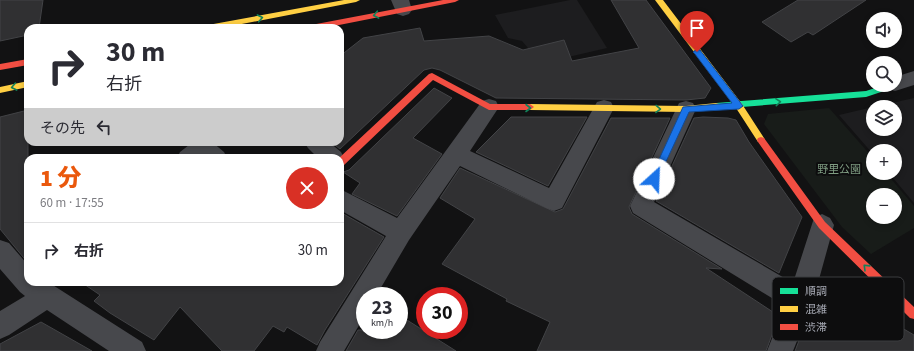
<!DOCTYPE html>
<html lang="ja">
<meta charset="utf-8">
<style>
:root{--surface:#fff;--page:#f2f2f3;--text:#2b2b33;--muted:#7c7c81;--line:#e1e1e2;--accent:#ea580c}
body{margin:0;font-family:"Source Sans 3","Noto Sans JP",sans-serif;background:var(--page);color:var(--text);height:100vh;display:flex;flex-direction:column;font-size:15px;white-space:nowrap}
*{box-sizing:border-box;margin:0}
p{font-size:13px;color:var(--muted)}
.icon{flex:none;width:22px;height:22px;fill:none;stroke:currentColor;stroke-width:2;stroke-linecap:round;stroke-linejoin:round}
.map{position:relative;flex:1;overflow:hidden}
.drawer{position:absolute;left:24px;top:154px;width:320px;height:132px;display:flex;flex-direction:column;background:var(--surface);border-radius:12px;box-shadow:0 2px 6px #0003}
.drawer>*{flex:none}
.hud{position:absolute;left:24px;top:24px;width:320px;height:122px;border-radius:12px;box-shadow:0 2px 6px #0003;background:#fff;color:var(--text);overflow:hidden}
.tools{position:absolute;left:866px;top:12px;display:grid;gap:8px}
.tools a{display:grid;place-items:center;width:36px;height:36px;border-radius:50%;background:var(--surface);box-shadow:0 2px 6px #0003;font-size:20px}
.speed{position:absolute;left:356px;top:287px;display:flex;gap:8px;font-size:20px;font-weight:700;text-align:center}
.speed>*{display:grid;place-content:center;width:52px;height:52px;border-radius:50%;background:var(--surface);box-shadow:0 2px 6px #0003;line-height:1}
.speed small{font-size:10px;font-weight:400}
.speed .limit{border:6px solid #d22;background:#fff;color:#111}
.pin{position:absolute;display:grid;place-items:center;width:34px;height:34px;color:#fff;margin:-41px -17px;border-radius:50% 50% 50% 0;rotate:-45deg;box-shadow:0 0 4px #0007}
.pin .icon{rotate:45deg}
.me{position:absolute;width:44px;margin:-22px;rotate:25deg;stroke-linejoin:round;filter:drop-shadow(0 0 3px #0008)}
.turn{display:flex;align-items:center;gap:14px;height:84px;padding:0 16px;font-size:18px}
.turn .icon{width:52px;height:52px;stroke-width:2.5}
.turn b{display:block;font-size:28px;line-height:34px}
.then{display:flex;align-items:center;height:38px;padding:0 16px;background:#0003;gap:8px;font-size:15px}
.round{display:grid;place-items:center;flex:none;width:42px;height:42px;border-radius:21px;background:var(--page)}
.headline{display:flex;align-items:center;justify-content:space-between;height:68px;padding:0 16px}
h1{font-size:24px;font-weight:800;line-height:30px;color:var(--accent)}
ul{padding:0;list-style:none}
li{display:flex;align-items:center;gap:12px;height:56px;padding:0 16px;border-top:1px solid var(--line)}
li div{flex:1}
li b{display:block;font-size:15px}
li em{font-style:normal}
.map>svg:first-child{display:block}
.built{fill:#1d1d1f}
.green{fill:#181c19;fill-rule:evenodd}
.building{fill:#303032;stroke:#424346}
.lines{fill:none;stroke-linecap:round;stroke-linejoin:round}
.street{fill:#47484c;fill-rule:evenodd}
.fast{fill:#16e098;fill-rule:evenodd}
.slow{fill:#ffcf43;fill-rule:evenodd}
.jam{fill:#f24e42;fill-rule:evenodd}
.oneway{stroke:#12815a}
.route{fill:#1a73e8;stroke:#114b97}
.labels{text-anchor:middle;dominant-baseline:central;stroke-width:4;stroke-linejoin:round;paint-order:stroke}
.park-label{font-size:11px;fill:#7e9b81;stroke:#0d0d0e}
.key{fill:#0d0d0e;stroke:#3b3c3f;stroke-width:1}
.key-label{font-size:11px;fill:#a5a8b2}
</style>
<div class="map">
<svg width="914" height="351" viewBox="0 0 914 351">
<rect width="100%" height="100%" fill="#121213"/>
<g class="built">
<polygon points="570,0 577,0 607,48 551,61 511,77 528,48 522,41 508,38 495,15"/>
<polygon points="914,98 914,203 889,173 895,173 895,151 873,151 873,154 839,115 873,107 873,129 895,129 895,107 874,107"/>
</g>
<path class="green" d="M829,108L873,158V173H886L914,206V228L871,254L842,227L764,124L768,114ZM873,195H895V217H873Z"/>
<g class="building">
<polygon points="0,0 43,0 39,28 28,28 28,35 0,41"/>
<polygon points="611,0 646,0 711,88 705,98 686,100 496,98 440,70 432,68 424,70 340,149 331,142 340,142 340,56 363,38 420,28 424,41 489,36 523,50 564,40 572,61 639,48"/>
<polygon points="798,0 866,0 813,35 808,32 791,42 762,22"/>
<polygon points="434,88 452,98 413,138 442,154 397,216 352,194 360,183 343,172 349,170"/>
<polygon points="28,110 28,263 0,229 0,117"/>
<polygon points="511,117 587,117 548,186 476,152"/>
<polygon points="703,117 728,118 736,120 749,142 802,217 779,273 656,201 694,118"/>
<polygon points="611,118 670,118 629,207 632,214 722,269 706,268 779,316 766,351 537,351 550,322 506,301 507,299 442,264 475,219 440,198 460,168 555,212 563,209"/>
<polygon points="340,212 384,237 325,330 317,345 287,327 284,332 273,326 254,351 222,351 180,307 154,340 110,313 94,301 100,295 81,282 340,282"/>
<polygon points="842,293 914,335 914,351 795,351 812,307 831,319"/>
<polygon points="399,315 456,351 346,351 358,330 399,330"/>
<polygon points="41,322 92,351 0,351 0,344"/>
</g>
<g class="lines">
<g class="street">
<polygon points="391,0 409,0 412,10 409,14 403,16 397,14"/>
<polygon points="914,71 914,85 895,91 888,89 886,85 895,85 895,77"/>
<polygon points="489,99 496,101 499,107 470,151 549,188 597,102 604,100 611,102 614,108 562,208 554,211 546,208 460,166 409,240 376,296 365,296 365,315 344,351 316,351 320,342 386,236 340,210 340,189 397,218 482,101"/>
<polygon points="686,101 693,103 696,109 654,202 793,283 814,218 822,214 830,218 834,225 813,301 793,351 767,351 785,306 633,213 630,206 679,103"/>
<polygon points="187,142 212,142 224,152 227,158 177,158 180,152 189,145"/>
<polygon points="304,142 329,142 341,152 344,158 341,164 340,158 318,158 308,148"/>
<polygon points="0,240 9,243 28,265 28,282 48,282 142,342 146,351 109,351 47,310 9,335 0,339 0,311 25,296 20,292 0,269"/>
</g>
<polygon class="fast" points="895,83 897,85 896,87 866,97 716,109 712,106 716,103 866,91 884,85 895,85"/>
<g class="slow">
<polygon points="344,0 360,0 356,2 221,28 204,28 208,25"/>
<polygon points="655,0 663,0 742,104 764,138 765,140 764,142 758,142 736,108"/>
<polygon points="28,81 28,87 0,93 0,87"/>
<polygon points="716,103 719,104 720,106 719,108 686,112 530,110 526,107 530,104 686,106"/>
</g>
<g class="jam">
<polygon points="443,0 459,0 455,2 324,28 307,28 311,25"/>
<polygon points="28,59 28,65 0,70 0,64"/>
<polygon points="432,73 490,104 530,104 534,107 530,110 489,110 433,80 343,166 340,167 339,158 429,74"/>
<polygon points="761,137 764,138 825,222 914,307 914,319 910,318 819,228 758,142 757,140 758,138"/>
</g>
</g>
<defs><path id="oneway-chevron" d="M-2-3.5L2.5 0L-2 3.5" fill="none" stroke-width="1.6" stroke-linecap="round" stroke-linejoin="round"/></defs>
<g class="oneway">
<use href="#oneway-chevron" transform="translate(376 15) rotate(169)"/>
<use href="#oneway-chevron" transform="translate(260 18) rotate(-11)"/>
<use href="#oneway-chevron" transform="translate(14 87) rotate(169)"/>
<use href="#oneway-chevron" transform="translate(778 102) rotate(-5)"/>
<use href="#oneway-chevron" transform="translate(528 108)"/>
<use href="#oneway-chevron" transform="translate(658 109) rotate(1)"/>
<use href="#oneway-chevron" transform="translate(866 267) rotate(-136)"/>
</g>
<polygon class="route" points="697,49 700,50 743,106 739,109 689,112 657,181 651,181 650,179 683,107 732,103 695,54 693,52"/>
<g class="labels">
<g class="park-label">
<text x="839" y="169">野里公園</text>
</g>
</g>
<rect x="772" y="277" width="132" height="64" rx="6" class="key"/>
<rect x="780" y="288" width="18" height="6" fill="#16e098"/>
<rect x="780" y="306" width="18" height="6" fill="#ffcf43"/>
<rect x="780" y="324" width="18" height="6" fill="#f24e42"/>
<g class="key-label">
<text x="805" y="295">順調</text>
<text x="805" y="313">混雑</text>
<text x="805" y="331">渋滞</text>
</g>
</svg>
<div class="tools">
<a><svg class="icon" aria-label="sound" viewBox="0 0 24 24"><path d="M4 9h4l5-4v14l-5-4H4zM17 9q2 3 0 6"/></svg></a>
<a><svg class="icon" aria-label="search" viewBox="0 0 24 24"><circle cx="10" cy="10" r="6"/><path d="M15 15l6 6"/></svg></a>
<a><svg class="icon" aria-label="layers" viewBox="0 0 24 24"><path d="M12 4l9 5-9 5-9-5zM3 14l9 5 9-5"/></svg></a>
<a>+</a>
<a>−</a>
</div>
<div class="speed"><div>23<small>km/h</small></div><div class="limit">30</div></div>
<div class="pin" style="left:697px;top:52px;background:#d93025"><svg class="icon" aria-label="arrive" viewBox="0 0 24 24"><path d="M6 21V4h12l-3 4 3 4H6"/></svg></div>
<svg class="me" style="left:654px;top:179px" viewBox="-20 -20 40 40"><circle r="19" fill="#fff"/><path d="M0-13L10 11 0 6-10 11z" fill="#1a73e8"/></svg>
<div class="hud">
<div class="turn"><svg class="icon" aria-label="right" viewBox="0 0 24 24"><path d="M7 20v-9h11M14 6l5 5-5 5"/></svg><div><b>30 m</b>右折</div></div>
<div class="then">その先<svg class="icon" aria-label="left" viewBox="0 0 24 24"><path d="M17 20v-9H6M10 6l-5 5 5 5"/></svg></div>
</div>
<section class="drawer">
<div class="headline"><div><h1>1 分</h1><p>60 m · 17:55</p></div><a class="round" style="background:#d93025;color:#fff"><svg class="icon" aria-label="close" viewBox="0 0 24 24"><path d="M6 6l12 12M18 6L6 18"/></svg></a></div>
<ul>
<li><svg class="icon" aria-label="right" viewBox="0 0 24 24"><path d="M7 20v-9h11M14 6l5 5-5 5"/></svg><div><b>右折</b></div><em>30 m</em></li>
</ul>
</section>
</div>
